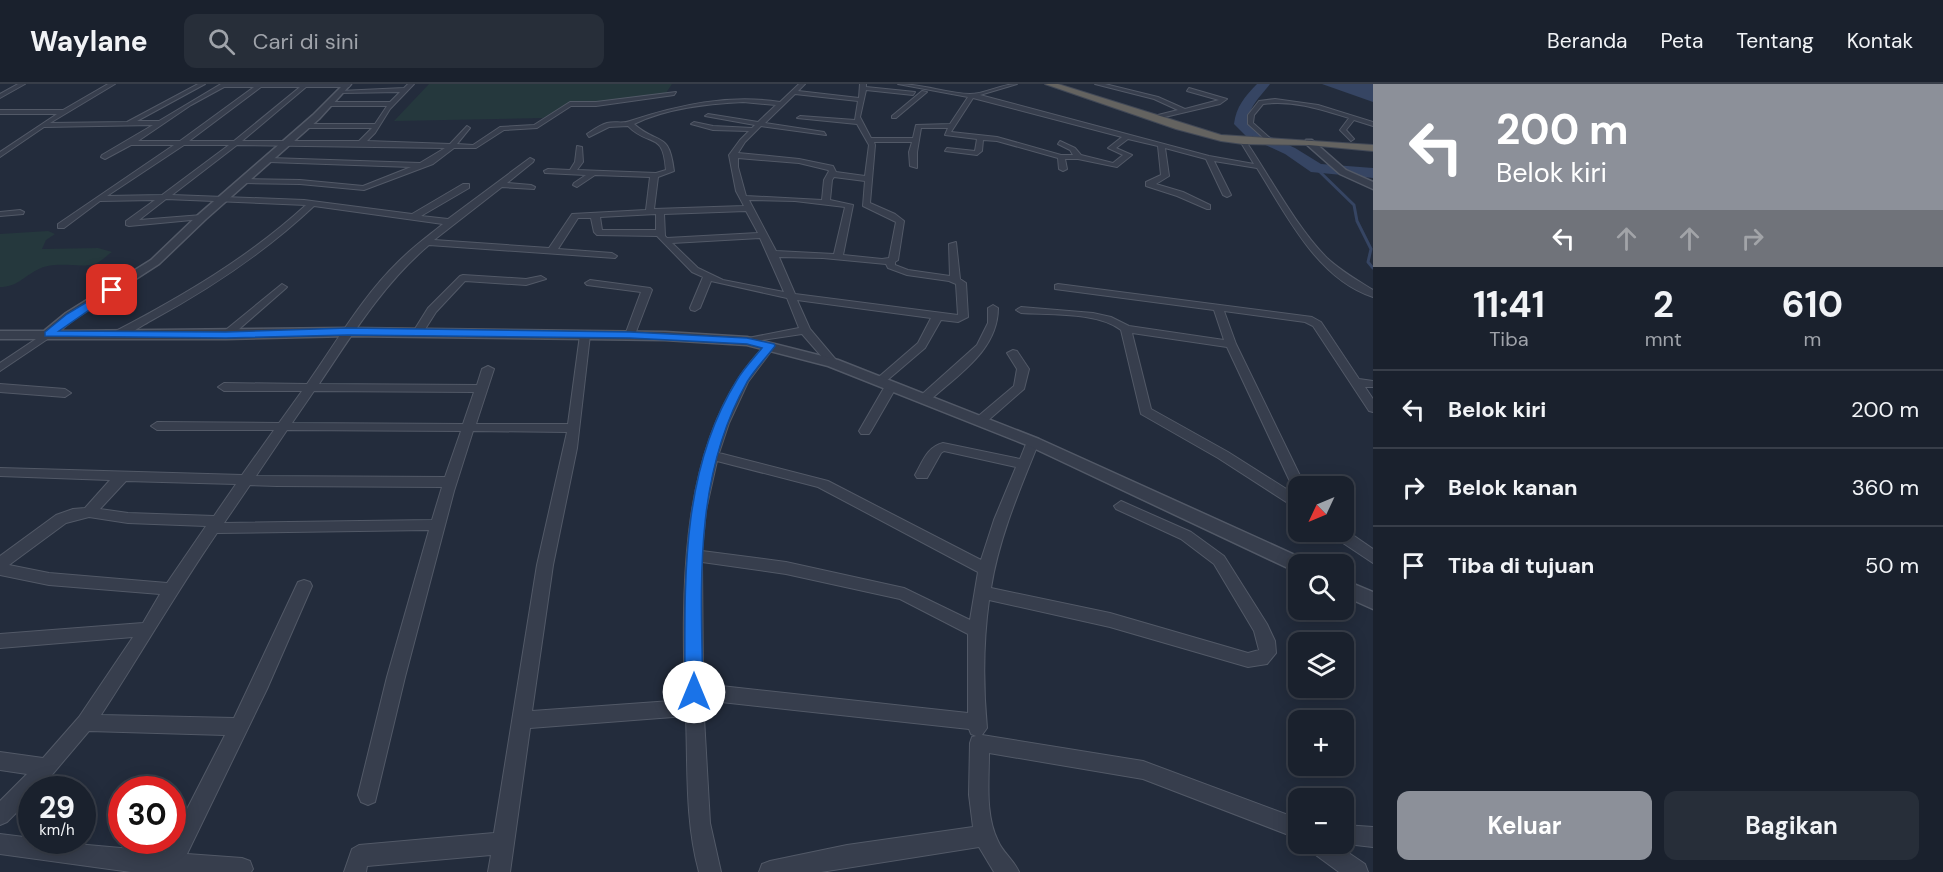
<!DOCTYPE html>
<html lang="id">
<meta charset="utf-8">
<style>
:root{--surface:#1a212d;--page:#272e39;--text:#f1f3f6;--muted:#9fa3aa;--line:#383e49;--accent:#8c9099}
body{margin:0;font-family:"DM Sans",sans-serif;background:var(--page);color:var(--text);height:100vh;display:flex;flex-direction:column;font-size:22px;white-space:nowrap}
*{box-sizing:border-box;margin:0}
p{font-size:20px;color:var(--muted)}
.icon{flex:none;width:33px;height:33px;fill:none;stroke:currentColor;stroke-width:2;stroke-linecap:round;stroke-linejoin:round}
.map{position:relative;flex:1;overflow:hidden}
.panel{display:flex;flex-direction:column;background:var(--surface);width:570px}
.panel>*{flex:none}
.hud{background:#8c9099;color:#fff;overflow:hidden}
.needle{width:39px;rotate:226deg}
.tools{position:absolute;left:1288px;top:392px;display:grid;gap:12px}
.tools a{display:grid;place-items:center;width:66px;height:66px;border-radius:12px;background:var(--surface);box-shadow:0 3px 15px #0003,0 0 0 2px var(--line);font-size:30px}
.speed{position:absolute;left:18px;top:692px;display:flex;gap:12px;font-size:30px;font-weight:700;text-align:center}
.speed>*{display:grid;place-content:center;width:78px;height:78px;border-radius:50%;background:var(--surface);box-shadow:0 3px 15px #0003,0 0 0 2px var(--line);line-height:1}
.speed small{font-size:15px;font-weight:400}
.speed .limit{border:9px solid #d22;background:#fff;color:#111}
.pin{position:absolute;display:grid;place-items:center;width:51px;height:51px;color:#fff;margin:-26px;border-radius:12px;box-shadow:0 3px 9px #0006}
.me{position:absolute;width:66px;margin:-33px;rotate:0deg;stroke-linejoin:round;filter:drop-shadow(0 0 4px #0008)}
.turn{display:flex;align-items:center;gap:21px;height:126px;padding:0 24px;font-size:27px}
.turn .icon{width:78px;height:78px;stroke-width:2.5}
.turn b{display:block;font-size:42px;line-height:51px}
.lanes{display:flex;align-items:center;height:57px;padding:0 24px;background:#0003;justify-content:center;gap:30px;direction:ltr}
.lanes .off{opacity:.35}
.eta{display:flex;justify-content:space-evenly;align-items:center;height:102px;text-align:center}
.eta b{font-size:36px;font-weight:700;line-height:42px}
.cta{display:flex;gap:12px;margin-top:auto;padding:12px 24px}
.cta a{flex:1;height:69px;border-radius:12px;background:var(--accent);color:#fff;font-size:24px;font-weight:700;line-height:69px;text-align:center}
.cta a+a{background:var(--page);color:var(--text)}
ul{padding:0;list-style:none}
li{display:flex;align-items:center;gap:18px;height:78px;padding:0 24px;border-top:2px solid var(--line)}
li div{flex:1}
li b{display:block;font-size:22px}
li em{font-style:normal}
header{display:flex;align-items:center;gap:36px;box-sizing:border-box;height:84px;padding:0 30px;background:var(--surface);border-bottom:2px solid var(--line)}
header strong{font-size:28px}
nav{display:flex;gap:33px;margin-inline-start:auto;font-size:21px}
.search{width:420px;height:54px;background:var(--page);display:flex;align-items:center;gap:15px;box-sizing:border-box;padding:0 21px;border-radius:12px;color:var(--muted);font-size:22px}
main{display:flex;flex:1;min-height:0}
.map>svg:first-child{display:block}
.green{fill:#25383d}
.water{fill:#364563}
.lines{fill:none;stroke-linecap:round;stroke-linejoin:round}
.stream-far1{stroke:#364563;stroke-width:2}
.stream{stroke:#364563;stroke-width:3}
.river{fill:#364563;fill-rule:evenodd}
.minor-casing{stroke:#525967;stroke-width:2}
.tertiary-casing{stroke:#525967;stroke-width:3}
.trunk-casing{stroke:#424957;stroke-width:2}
.minor{fill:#373e4d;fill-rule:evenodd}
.tertiary{fill:#373e4d;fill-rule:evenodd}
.trunk{fill:#646360;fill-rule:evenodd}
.route{fill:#1a73e8;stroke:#114b97;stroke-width:1.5}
</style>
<header>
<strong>Waylane</strong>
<div class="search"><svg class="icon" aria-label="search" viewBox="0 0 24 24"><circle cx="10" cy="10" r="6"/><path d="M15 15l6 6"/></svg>Cari di sini</div>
<nav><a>Beranda</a><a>Peta</a><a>Tentang</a><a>Kontak</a></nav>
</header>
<main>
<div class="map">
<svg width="1373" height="788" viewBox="0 0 1373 788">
<rect width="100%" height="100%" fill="#232c3c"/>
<g class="green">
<polygon points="429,0 672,0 666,9 590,19 570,19 543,34 394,37"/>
<path d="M48,147L55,150L46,156L42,165L98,164L112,168C107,171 102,177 97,179C81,186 57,175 37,186C23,193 17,203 0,203V150Z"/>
</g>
<polygon class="water" points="1322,0 1373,0 1373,18"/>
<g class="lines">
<polyline class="stream-far1" points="1317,85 1319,87"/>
<polyline class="stream" points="1318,86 1354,121 1357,137 1371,165 1368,178 1373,184"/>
<path class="river" d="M1257,0H1270C1260,13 1249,22 1248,39L1256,46L1295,64L1321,80L1373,84V94L1311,88L1285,70L1246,52L1234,40C1236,23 1245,12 1257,0Z"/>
<g class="minor-casing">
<g id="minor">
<polygon points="18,0 25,0 0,14 0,10"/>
<path d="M108,0H115L50,39L127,38L198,0H205L137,37H159L221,0H351L349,3H306L242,57H359L372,44H307L304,42L307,40H375L387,22H330L327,20L330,18H390L400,8L343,9L340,7L404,4L408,0H414L390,25L375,49L367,57L450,60L467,42L470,44L457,60L473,61L500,43L534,41L570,18H596L676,8L674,11L596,22H571L537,44L504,46L476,64H454L433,80L364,106L300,100L246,99L242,97L246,95L300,96L363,102L411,83L270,78L266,76L270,74L420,79L445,64L237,61L172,111L304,116L412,130L463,100H469V104L421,132L448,135L530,74L534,76L533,78L507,99L531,101L535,103L534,105L502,103L434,156L549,164L572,130L646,126L650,93L595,91L577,103L573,101L574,99L586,91L545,89L544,87L548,85L570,86L575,78L577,62L582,63L583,78L577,86L656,89L666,86C663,46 650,64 628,42L609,43L589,53L587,50C593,46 600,41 607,39C615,37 623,40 630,37C679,21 728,10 780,18L799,0H805L798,7L859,14L860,0H866V3L915,8L913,11L866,6L860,33L871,54H913L916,41L950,40L968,13L898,0C923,0 946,9 970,10C985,10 1001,0 1017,0L980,11L1209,72L1254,80L1240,57L1245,56C1269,91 1296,143 1327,174C1341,187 1357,196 1373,206V213C1317,195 1286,130 1257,84L1214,77L1231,111L1227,113L1223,111L1206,75L1165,64L1169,92L1156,100L1183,108L1210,121V125H1207L1177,112L1146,102V98L1161,91L1158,62L1128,55L1116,64L1132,71L1117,83L1078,75H1065L1067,85L1063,87L1059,85L1058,74L997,57L983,56L982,67L977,71L945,67L947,64L975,67L977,55L945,51L948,44H921L917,68V84L910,82L909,68L912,58H874L875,61L870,119L895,130L904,137L898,176L895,178V181L908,186L950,192L949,160L956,158L960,195L966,199L968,233L958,238L941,236L925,264L884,299L880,300L874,297L918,259L931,234L797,216L810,245L837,277V281H829L802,250L743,259V255L799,244L787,214L711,197L700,224L695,227L691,226L690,224L703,193L692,188L657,152L597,151L594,148L591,134H578L558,165L612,169L617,172L615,174L429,161C383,200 352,251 319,300L477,301L482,285L488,282L494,285L476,340H568L580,251L585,248L590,251L577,364L553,481L532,627L685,616C682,510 680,383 740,292C748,280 757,270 766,260H774L775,262L748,298L729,339L719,369L828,397L981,476L994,436L1016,383L944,367L941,369L927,394H917L915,391C923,377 927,363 943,359L1020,375L1028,355H1038L1039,358C1020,405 999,453 991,504L1110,529L1248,569L1259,566L1254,547L1214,480L1181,455L1116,425L1114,422L1121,417L1191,448L1224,472L1267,540L1275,557L1276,569L1267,580L1248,583L1110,543L989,516C983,559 983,601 987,644L982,651L1143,677L1299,735V755L1143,695L989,669C989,698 985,731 998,757C1003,769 1014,776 1019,788H994L979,763L821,788H759L762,780L770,777L847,761L973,743L969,711L970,659L972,653L976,652L971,650L969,645L703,616L710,739L721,788H699C685,737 688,684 686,632L530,644L510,788H488L491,771L367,782L366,788H344L352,765L359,761L494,749L537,481L567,348L473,347L454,407L405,593L375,718L368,721L361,718L358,711L387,593L429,446L217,449C176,509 140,571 101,631L234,634L298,498L304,496L310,498L312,502L267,605L187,770L242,774L250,777L253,785L251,788H131L0,770V750L32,754V756L165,768L225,651L89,647L40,705H32V713L7,738L0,741V717L27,690L0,686V668L43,674L79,633L133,553L0,564V550L143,539L160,510L49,501L0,491V472L56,431L73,425L85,424L110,396L0,392V384L242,391L274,346H157L151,342L157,338L279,339L302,307H224L218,303L224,299L307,300C336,259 362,213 398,178C413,163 427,153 443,140L314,122C265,168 211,204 152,236C141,242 126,254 114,252V248C183,212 248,174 306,121L166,115L139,136L202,131L206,133L202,135L129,142L126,141V137L155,116L100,117L64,144H58V140L174,61H131L105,75L101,73L102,71L153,41L44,43L0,73V68L57,30H0V26H63ZM224,3H254L180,57H138L191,21ZM261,3H300L234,57H189ZM795,10L858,17L855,36L800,32L797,34L857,40L869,61L865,92L836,88L833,82L799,75L738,69L745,58L761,42L826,51L824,48L765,39ZM973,14L1122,53L1108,64L1123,71L1113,79L1081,71L1075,64L1060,57L1058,60L1070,66L1073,71H1061L997,53L951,48ZM743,18L776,21L758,38L708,30L705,32L755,41L752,44L713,42L694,38L691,40L713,46L749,47L740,56L729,71L736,107L744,122L654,125L658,93L674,87C669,46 659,62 634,40C667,24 707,20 743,18ZM184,61H229L162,111L107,112ZM738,74L799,79L828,86L829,87L824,96L822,116L746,112L738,83ZM834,93L865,97L863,122L896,138L889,174L882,175L843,171L853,121L830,116L832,96ZM749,116L795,117L845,123L834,170L776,167ZM746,127L758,149L667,154L665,152L664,130ZM656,130V146H602L600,133ZM760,154L784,208L723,196L698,184L672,159ZM779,173L823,174L886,180L888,184L907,191L949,197L956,200L958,231L795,210ZM314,307L474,308L463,340L292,339ZM287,346L461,347L445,393L256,392ZM717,377L818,403L978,488L970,536L904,504L786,478L702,467L706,426ZM126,397L236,400L214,432L128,429L100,425ZM250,401L277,402L442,403L432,436L224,439ZM89,433L128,439L206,442L167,499L49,489L9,481L66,439ZM702,478L786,490L900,515L968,550V629L703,600Z"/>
<polygon points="1095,0 1105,0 1158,13 1185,25 1219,16 1187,7 1189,4 1227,15 1220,20 1152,36 1150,33 1178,26 1154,15"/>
<polygon points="922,7 927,8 896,34 892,34 892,32"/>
<path d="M1275,15L1318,21L1373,38V42L1354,36L1346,46L1354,55L1351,57L1340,46L1349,34C1320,25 1293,16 1263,20L1254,31L1253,39L1273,57L1268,58L1248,40V31L1259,17Z"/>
<polygon points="20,126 24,128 23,130 0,132 0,128"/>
<polygon points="463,191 526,195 541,192 546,195 526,201 465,197 436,228 422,250 414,250 413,248 428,224 460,192"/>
<polygon points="590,196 650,204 652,206 634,253 626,253 625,251 641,208 587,201 585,199"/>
<polygon points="282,200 287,203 285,205 230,253 222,253 222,249"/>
<path d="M1058,200L1312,233L1321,238L1359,295L1373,297V303H1365L1373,315V328L1369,327L1313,242L1305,238L1224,227L1236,260L1305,402H1299V408L1294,406L1227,263L1132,249L1151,325L1228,368L1299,413V425L1294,423L1218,374L1141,330L1121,246C1098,228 1050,231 1021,229L1016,226L1021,223L1093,229L1111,233L1129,242L1224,256L1214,226L1055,205V201Z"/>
<path d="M993,221L998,224C998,267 957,291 928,318H920L918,315L920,312L977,261L988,239V224Z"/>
<polygon points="48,247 52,248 52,252 0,287 0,279"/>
<polygon points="1013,266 1017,267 1029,285 1024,305 984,340 976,340 974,337 976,334 1014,302 1017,285 1007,269"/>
<polygon points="891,298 897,302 871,347 869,350 861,350 859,347 885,302"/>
<polygon points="0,300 65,305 71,309 65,313 0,308"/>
<polygon points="1344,445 1373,465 1373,479 1331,451 1329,447 1344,447"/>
<polygon points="1344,741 1373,743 1373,763 1338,759 1344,759"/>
<polygon points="1306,759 1334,759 1365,780 1368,788 1339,788 1309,766"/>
</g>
</g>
<g class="tertiary-casing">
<g id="tertiary">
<polygon points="344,0 351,0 319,35 206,135 159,180 74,235 59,247 348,244 665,248 747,253 838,276 1039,355 1306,476 1308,480 1299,480 1299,488 1292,486 1027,361 828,282 747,261 665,256 348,252 226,255 0,255 0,247 44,247 66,229 151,176 198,131 313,31"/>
<polygon points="1306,56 1312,56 1346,86 1373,98 1373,105 1340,90 1306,60"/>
<polygon points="1344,496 1373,508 1373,525 1344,512"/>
</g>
</g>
<g class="trunk-casing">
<polygon id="trunk" points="1045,0 1058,0 1221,51 1373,61 1373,67 1309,61 1243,60 1221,57 1176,45"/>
</g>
<use href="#minor" class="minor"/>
<use href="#tertiary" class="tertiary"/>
<use href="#trunk" class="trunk"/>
</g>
<path class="route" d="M112,203L115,204V208L59,247L226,248L348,244L630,248L747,254L774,260L775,262C766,274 755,285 747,298C693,393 701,503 703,608L700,613L694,615L688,613L685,608C685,503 679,389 737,296C744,284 754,274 762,264L747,260L630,254L348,251L226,254L45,252V248L67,230Z"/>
</svg>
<div class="tools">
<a><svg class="needle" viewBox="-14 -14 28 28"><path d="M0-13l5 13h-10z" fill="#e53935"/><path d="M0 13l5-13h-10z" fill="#9fa3aa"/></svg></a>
<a><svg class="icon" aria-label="search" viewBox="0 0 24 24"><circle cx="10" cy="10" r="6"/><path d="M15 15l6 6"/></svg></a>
<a><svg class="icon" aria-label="layers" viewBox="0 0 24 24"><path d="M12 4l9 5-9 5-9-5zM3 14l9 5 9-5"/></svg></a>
<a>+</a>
<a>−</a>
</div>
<div class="speed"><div>29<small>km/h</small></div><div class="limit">30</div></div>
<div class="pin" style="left:112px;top:206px;background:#d93025"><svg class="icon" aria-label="arrive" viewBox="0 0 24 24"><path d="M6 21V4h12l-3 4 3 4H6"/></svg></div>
<svg class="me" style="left:694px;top:608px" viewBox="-20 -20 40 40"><circle r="19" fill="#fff"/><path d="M0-13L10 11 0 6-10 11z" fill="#1a73e8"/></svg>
</div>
<section class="panel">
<div class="hud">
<div class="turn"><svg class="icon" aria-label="left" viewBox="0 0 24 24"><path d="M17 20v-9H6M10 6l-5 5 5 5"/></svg><div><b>200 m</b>Belok kiri</div></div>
<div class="lanes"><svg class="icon" aria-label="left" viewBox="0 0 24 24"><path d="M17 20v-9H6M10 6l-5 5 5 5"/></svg><svg class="icon off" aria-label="ahead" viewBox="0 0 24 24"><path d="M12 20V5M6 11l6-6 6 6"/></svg><svg class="icon off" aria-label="ahead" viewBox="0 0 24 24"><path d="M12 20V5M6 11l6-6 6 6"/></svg><svg class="icon off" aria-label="right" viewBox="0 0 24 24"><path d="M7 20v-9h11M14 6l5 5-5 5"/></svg></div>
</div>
<div class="eta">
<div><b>11:41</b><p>Tiba</p></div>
<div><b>2</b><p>mnt</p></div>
<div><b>610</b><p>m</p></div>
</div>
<ul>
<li><svg class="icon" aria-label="left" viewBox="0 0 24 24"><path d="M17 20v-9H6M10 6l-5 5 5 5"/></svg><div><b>Belok kiri</b></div><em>200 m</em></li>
<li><svg class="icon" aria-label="right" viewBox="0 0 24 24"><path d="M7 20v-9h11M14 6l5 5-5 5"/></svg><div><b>Belok kanan</b></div><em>360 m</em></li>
<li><svg class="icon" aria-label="arrive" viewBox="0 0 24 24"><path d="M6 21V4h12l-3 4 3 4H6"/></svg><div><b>Tiba di tujuan</b></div><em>50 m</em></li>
</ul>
<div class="cta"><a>Keluar</a><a>Bagikan</a></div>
</section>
</main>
